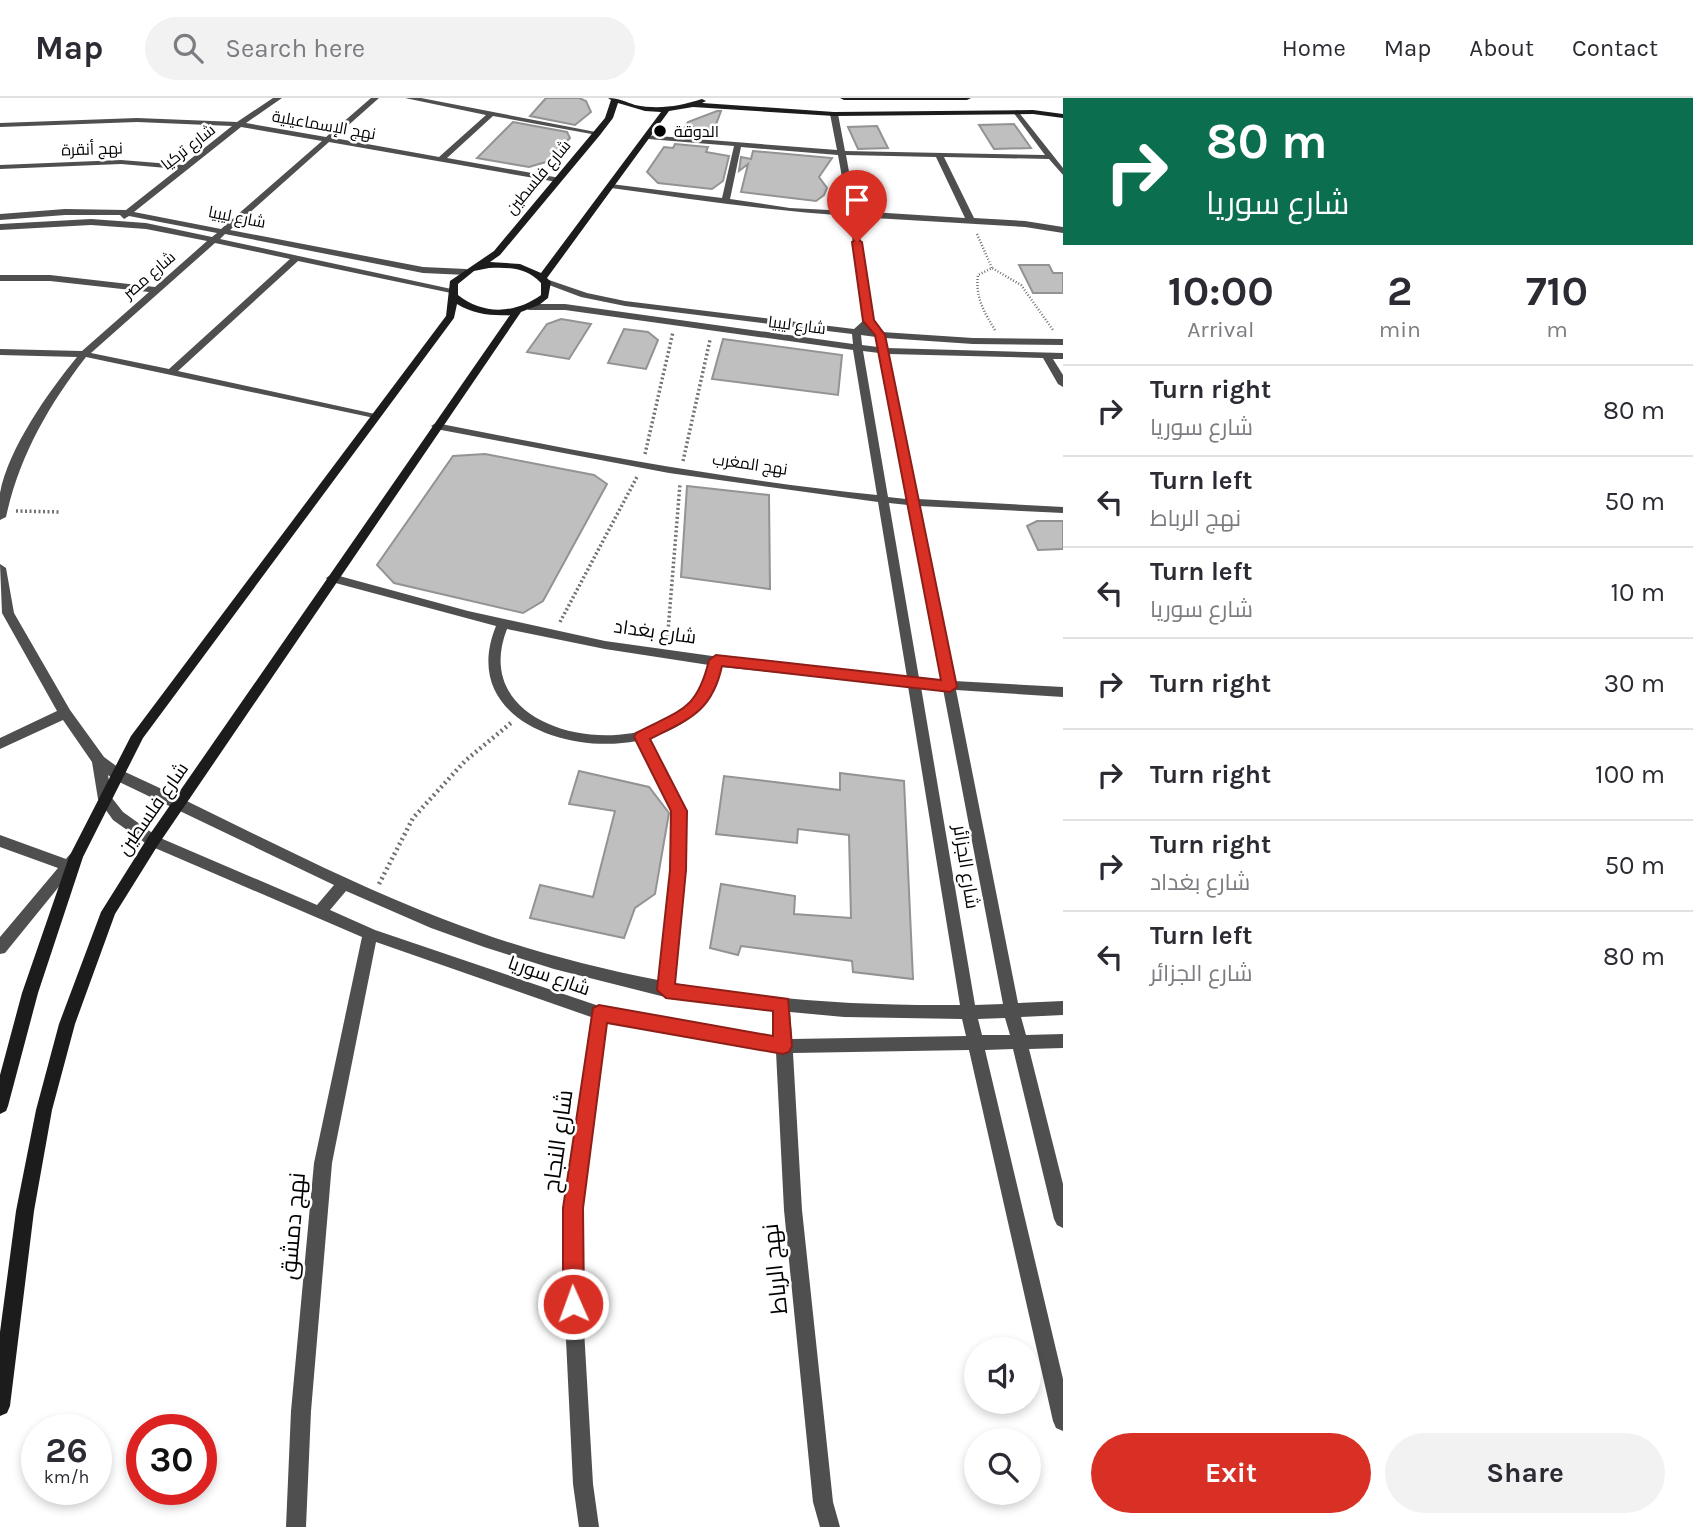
<!DOCTYPE html>
<meta charset="utf-8">
<style>
:root{--surface:#fff;--page:#f2f2f3;--text:#2b2b33;--muted:#7c7c81;--line:#e1e1e2;--accent:#d93025}
body{margin:0;font-family:Karla,Cairo,sans-serif;background:var(--page);color:var(--text);height:100vh;display:flex;flex-direction:column;font-size:26px;white-space:nowrap}
*{box-sizing:border-box;margin:0}
p{font-size:23px;color:var(--muted)}
.icon{flex:none;width:38px;height:38px;fill:none;stroke:currentColor;stroke-width:2;stroke-linecap:round;stroke-linejoin:round}
.map{position:relative;flex:1;overflow:hidden}
.drawer{display:flex;flex-direction:column;background:var(--surface);width:630px}
.drawer>*{flex:none}
.top-card{background:#0b6e4f;color:#fff;overflow:hidden}
.buttons{position:absolute;left:964px;top:1239px;display:grid;gap:14px}
.buttons a{display:grid;place-items:center;width:77px;height:77px;border-radius:50%;background:var(--surface);box-shadow:0 4px 10px #0003;font-size:35px}
.speed{position:absolute;left:21px;top:1316px;display:flex;gap:14px;font-size:35px;font-weight:700;text-align:center}
.speed>*{display:grid;place-content:center;width:91px;height:91px;border-radius:50%;background:var(--surface);box-shadow:0 4px 10px #0003;line-height:1}
.speed small{font-size:18px;font-weight:400}
.speed .limit{border:10px solid #d22;background:#fff;color:#111}
.pin{position:absolute;display:grid;place-items:center;width:60px;height:60px;color:#fff;margin:-72px -30px;border-radius:50% 50% 50% 0;rotate:-45deg;box-shadow:0 0 7px #0007}
.pin .icon{rotate:45deg}
.me{position:absolute;width:77px;margin:-38px;rotate:358deg;stroke-linejoin:round;filter:drop-shadow(0 0 5px #0008)}
.turn{display:flex;align-items:center;gap:24px;height:147px;padding:0 28px;font-size:32px}
.turn .icon{width:91px;height:91px;stroke-width:2.5}
.turn b{display:block;font-size:49px;line-height:60px}
.eta{display:flex;justify-content:space-evenly;align-items:center;height:119px;text-align:center}
.eta b{font-size:42px;font-weight:700;line-height:49px}
.button{display:flex;gap:14px;margin-top:auto;padding:14px 28px}
.button a{flex:1;height:80px;border-radius:42px;background:var(--accent);color:#fff;font-size:28px;font-weight:700;line-height:80px;text-align:center}
.button a+a{background:var(--page);color:var(--text)}
ul{padding:0;list-style:none}
li{display:flex;align-items:center;gap:21px;height:91px;padding:0 28px;border-top:2px solid var(--line)}
li div{flex:1}
li b{display:block;font-size:26px}
li em{font-style:normal}
header{display:flex;align-items:center;gap:42px;box-sizing:border-box;height:98px;padding:0 35px;background:var(--surface);border-bottom:2px solid var(--line)}
header strong{font-size:33px}
nav{display:flex;gap:38px;margin-inline-start:auto;font-size:24px}
.search{width:490px;height:63px;background:var(--page);display:flex;align-items:center;gap:18px;box-sizing:border-box;padding:0 24px;border-radius:38px;color:var(--muted);font-size:26px}
main{display:flex;flex:1;min-height:0}
.map>svg:first-child{display:block}
.building{fill:#bfbfbf;stroke:#939393;stroke-width:2}
.lines{fill:none;stroke-linecap:round;stroke-linejoin:round}
.path-far2{stroke:#717171;stroke-width:2.5;stroke-dasharray:1 2;stroke-linecap:butt}
.path-far1{stroke:#717171;stroke-width:3.5;stroke-dasharray:2 2.5;stroke-linecap:butt}
.path{stroke:#717171;stroke-width:4.5;stroke-dasharray:2 3.5;stroke-linecap:butt}
.street{fill:#4f4f4f;fill-rule:evenodd}
.secondary{fill:#1c1c1c;fill-rule:evenodd}
.route{fill:#d93025;stroke:#8d1f18;stroke-width:2}
.poi-dot{fill:#000;stroke:#fff;stroke-width:2.5}
.labels{text-anchor:middle;dominant-baseline:central;stroke-width:5;stroke-linejoin:round;paint-order:stroke}
.far-street-label{font-size:16px;fill:#000;stroke:#fff}
.far-poi-label{font-size:16px;fill:#000;stroke:#fff;text-anchor:start}
.street-label{font-size:19px;fill:#000;stroke:#fff}
.near-street-label{font-size:23px;fill:#000;stroke:#fff}
</style>
<header>
<strong>Map</strong>
<div class="search"><svg class="icon" aria-label="search" viewBox="0 0 24 24"><circle cx="10" cy="10" r="6"/><path d="M15 15l6 6"/></svg>Search here</div>
<nav><a>Home</a><a>Map</a><a>About</a><a>Contact</a></nav>
</header>
<main>
<div class="map">
<svg width="1063" height="1429" viewBox="0 0 1063 1429">
<rect width="100%" height="100%" fill="#fff"/>
<g class="building">
<polygon points="546,0 579,0 586,3 591,14 575,27 530,18"/>
<polygon points="717,13 721,13 711,40 680,37 688,24"/>
<polygon points="513,24 567,34 570,40 546,64 529,69 477,60"/>
<polygon points="1014,26 1031,50 994,51 979,27"/>
<polygon points="877,28 888,50 858,51 848,29"/>
<polygon points="675,46 708,49 706,54 729,58 723,83 712,91 658,85 647,74 664,49 673,50"/>
<polygon points="753,53 832,60 819,79 827,90 824,97 816,103 741,94 748,66 739,73 741,59 751,61"/>
<polygon points="1019,167 1049,167 1053,175 1063,175 1063,195 1033,195"/>
<polygon points="561,221 591,226 569,261 527,254 547,226"/>
<polygon points="624,231 648,234 658,242 646,271 608,265"/>
<polygon points="723,241 842,257 838,297 712,281"/>
<polygon points="485,356 594,377 607,386 543,503 523,515 394,485 377,467 453,358"/>
<polygon points="687,388 769,397 770,491 681,479"/>
<polygon points="1037,423 1063,423 1063,451 1038,452 1027,428"/>
<polygon points="579,673 649,689 669,715 655,796 635,810 624,840 530,820 540,787 593,799 615,713 569,706"/>
<polygon points="840,675 904,683 913,881 853,874 852,863 741,848 738,857 710,850 721,786 795,798 794,816 851,820 849,737 798,731 797,745 716,736 724,678 840,692"/>
</g>
<g class="lines">
<g class="path-far2">
<polyline points="977,136 992,170"/>
<path d="M995,232C984,214 975,199 978,177L992,170L1021,187L1053,232"/>
</g>
<g class="path-far1">
<polyline points="645,356 673,234"/>
<polyline points="683,363 710,242"/>
<polyline points="16,413 61,414"/>
<polyline points="560,524 638,377"/>
<polyline points="668,533 680,386"/>
</g>
<g class="path">
<polyline points="667,545 668,531"/>
<polyline points="379,786 413,720 465,663 512,624"/>
</g>
<g class="street">
<path d="M273,0H282L246,25L326,39L371,0H379L334,40L439,59L486,17L405,0H421L601,35L597,37L493,18L447,60L560,80L561,82L557,84L329,44L230,132L423,169L466,171L470,174L466,177L423,175L225,136L220,141L456,192L451,195L298,163L178,273L375,316L379,317V321L86,259C48,308 19,359 6,419L0,422C0,414 0,404 0,395C8,351 49,293 77,259L0,257V251L82,253L149,194L50,183H0V177H50L155,189L207,143L146,131L91,127L0,132V126L91,121L146,125L212,139L217,135L129,118L124,121L120,117H65L0,122V116L65,111L126,112L178,71L121,66L0,71V67L121,62L183,67L232,28L137,24L0,29V25L137,20L237,24ZM241,29L322,43L221,131L134,114ZM215,145L290,161L169,271L91,255Z"/>
<path d="M1017,12L1063,70V77L1049,61L944,59L974,120L1025,123L1063,129V135L1025,129L857,119L874,223L882,234L973,240L1063,241V247L973,246L885,240L887,250L1063,255V261H1053L1063,277V289L1058,286L1043,260L889,256L918,401L1063,409V415L919,408L954,583L1063,589V599L956,592L1018,905L1063,903V917L1021,919L1026,937L1063,936V950L1029,951L1063,1086V1130L1057,1127L1054,1121L1013,951L985,952L1063,1281V1333L1056,1330L1053,1323L969,952L793,955L802,1112L833,1404L840,1429H820L813,1404L784,1112L776,954L606,923L582,1110L581,1180L593,1386L599,1429H579L573,1386L563,1180L564,1110L591,919L376,844L332,1065L311,1313L306,1429H286L291,1313L314,1065L362,839L148,747L113,722L98,701L92,664L63,622L0,651V640L57,613L2,515L0,466L6,470L14,515L70,612L104,659L123,673C230,722 333,779 443,821C512,848 585,868 658,882L671,772L672,714L637,643C565,657 459,619 496,528L328,483L326,480L332,476L468,513L605,543L776,567L907,579L878,404L669,375L436,331L431,328L436,325C582,354 729,382 877,397L853,252L565,212H529L524,209L529,206H565L853,246L852,236L625,208L581,199L541,184L546,181L587,195L625,203L854,231L864,222L849,118C769,113 691,101 611,90L607,88L611,86L722,100L734,48L648,41H645V37L837,52L830,16L834,14L838,16L845,53L1045,57L1013,14ZM741,49L838,57L848,113L790,110L730,101ZM846,57L936,59L965,120L856,113ZM861,237L876,239L878,249L862,247ZM863,253L879,255L906,401L888,399ZM889,405L908,407L941,582L919,580ZM507,531L605,551L709,567C706,579 703,592 695,602C640,669 465,638 507,531ZM721,569L908,588L960,907C864,908 768,902 674,885L685,772L686,714L649,640C687,629 712,608 721,569ZM921,589L943,591L1003,906L975,907ZM108,677L113,681L334,787L317,807L158,739L123,714L112,700ZM346,793L431,830L484,849L554,871L665,899L669,897L774,913L776,940L599,908L375,832L330,812ZM790,914L844,919L962,921L966,938L792,941ZM1005,920L1010,937H982L978,921Z"/>
<path d="M0,737L66,761C71,755 73,752 81,755L83,759L5,855L0,856V839L58,770L0,749Z"/>
</g>
<g class="secondary">
<path d="M608,0C619,0 626,4 635,7C659,12 680,8 702,1L706,3L702,5L834,14L1033,12L1063,16V20L1033,16L834,18L693,9L669,13L547,180L551,184L548,200L539,207L521,214L158,747L115,816L75,926L52,1012L34,1113L10,1308L7,1315L0,1318V1234L16,1113L36,1012L59,926L101,814L148,739L510,217C491,218 473,216 457,206L454,220L143,640L83,759L38,895L8,1008L6,1013L0,1016V977L22,895L69,759L131,638L446,218L450,183L494,153L605,20L611,2ZM618,5L645,13L661,14L541,175L520,166L490,164L500,157L600,37L613,20ZM489,170C509,169 527,170 541,185V197C515,216 483,217 458,197V186L474,173Z"/>
<polygon points="840,0 971,0 967,2 844,2"/>
</g>
</g>
<path class="route" d="M857,141L862,144L874,222L885,237L957,589L950,594L722,568C712,614 689,621 650,641L687,713L686,772L675,886L788,901L792,948L789,954L783,956L607,925L583,1110L584,1206L581,1214L573,1217L566,1214L563,1206V1110L593,910L599,907L773,938V913L666,900L657,892L670,772L671,713L634,639L636,635C680,612 697,613 709,562L716,557L941,582L875,237L863,223L852,144Z"/>
<circle class="poi-dot" cx="660" cy="33" r="7"/>
<g class="labels">
<g class="far-street-label">
<text transform="translate(324 27) rotate(10)">نهج الإسماعيلية</text>
<text transform="translate(188 49) rotate(-38)">شارع تركيا</text>
<text transform="translate(92 51) rotate(-2)">نهج أنقرة</text>
<text transform="translate(538 79) rotate(-50)">شارع فلسطين</text>
<text transform="translate(237 119) rotate(11)">شارع ليبيا</text>
<text transform="translate(149 177) rotate(-41)">شارع مصر</text>
<text transform="translate(797 227) rotate(7)">شارع ليبيا</text>
<text transform="translate(750 366) rotate(8)">نهج المغرب</text>
</g>
<g class="far-poi-label">
<text x="674" y="33">الدوقة</text>
</g>
<g class="street-label">
<text transform="translate(655 534) rotate(8)">شارع بغداد</text>
<text transform="translate(153 711) rotate(-55)">شارع فلسطين</text>
<text transform="translate(966 769) rotate(81)">شارع الجزائر</text>
<text transform="translate(549 878) rotate(19)">شارع سوريا</text>
</g>
<g class="near-street-label">
<text transform="translate(558 1043) rotate(-82)">شارع النجاح</text>
<text transform="translate(293 1128) rotate(-85)">نهج دمشق</text>
<text transform="translate(775 1171) rotate(-96)">نهج الرباط</text>
</g>
</g>
</svg>
<div class="buttons">
<a><svg class="icon" aria-label="sound" viewBox="0 0 24 24"><path d="M4 9h4l5-4v14l-5-4H4zM17 9q2 3 0 6"/></svg></a>
<a><svg class="icon" aria-label="search" viewBox="0 0 24 24"><circle cx="10" cy="10" r="6"/><path d="M15 15l6 6"/></svg></a>
</div>
<div class="speed"><div>26<small>km/h</small></div><div class="limit">30</div></div>
<div class="pin" style="left:857px;top:144px;background:#d93025"><svg class="icon" aria-label="arrive" viewBox="0 0 24 24"><path d="M6 21V4h12l-3 4 3 4H6"/></svg></div>
<svg class="me" style="left:573px;top:1206px" viewBox="-20 -20 40 40"><circle r="17" fill="#d93025" stroke="#fff" stroke-width="3"/><path d="M0-11L8 9 0 5-8 9z" fill="#fff"/></svg>
</div>
<section class="drawer">
<div class="top-card">
<div class="turn"><svg class="icon" aria-label="right" viewBox="0 0 24 24"><path d="M7 20v-9h11M14 6l5 5-5 5"/></svg><div><b>80 m</b>شارع سوريا</div></div>
</div>
<div class="eta">
<div><b>10:00</b><p>Arrival</p></div>
<div><b>2</b><p>min</p></div>
<div><b>710</b><p>m</p></div>
</div>
<ul>
<li><svg class="icon" aria-label="right" viewBox="0 0 24 24"><path d="M7 20v-9h11M14 6l5 5-5 5"/></svg><div><b>Turn right</b><p>شارع سوريا</p></div><em>80 m</em></li>
<li><svg class="icon" aria-label="left" viewBox="0 0 24 24"><path d="M17 20v-9H6M10 6l-5 5 5 5"/></svg><div><b>Turn left</b><p>نهج الرباط</p></div><em>50 m</em></li>
<li><svg class="icon" aria-label="left" viewBox="0 0 24 24"><path d="M17 20v-9H6M10 6l-5 5 5 5"/></svg><div><b>Turn left</b><p>شارع سوريا</p></div><em>10 m</em></li>
<li><svg class="icon" aria-label="right" viewBox="0 0 24 24"><path d="M7 20v-9h11M14 6l5 5-5 5"/></svg><div><b>Turn right</b></div><em>30 m</em></li>
<li><svg class="icon" aria-label="right" viewBox="0 0 24 24"><path d="M7 20v-9h11M14 6l5 5-5 5"/></svg><div><b>Turn right</b></div><em>100 m</em></li>
<li><svg class="icon" aria-label="right" viewBox="0 0 24 24"><path d="M7 20v-9h11M14 6l5 5-5 5"/></svg><div><b>Turn right</b><p>شارع بغداد</p></div><em>50 m</em></li>
<li><svg class="icon" aria-label="left" viewBox="0 0 24 24"><path d="M17 20v-9H6M10 6l-5 5 5 5"/></svg><div><b>Turn left</b><p>شارع الجزائر</p></div><em>80 m</em></li>
</ul>
<div class="button"><a>Exit</a><a>Share</a></div>
</section>
</main>
